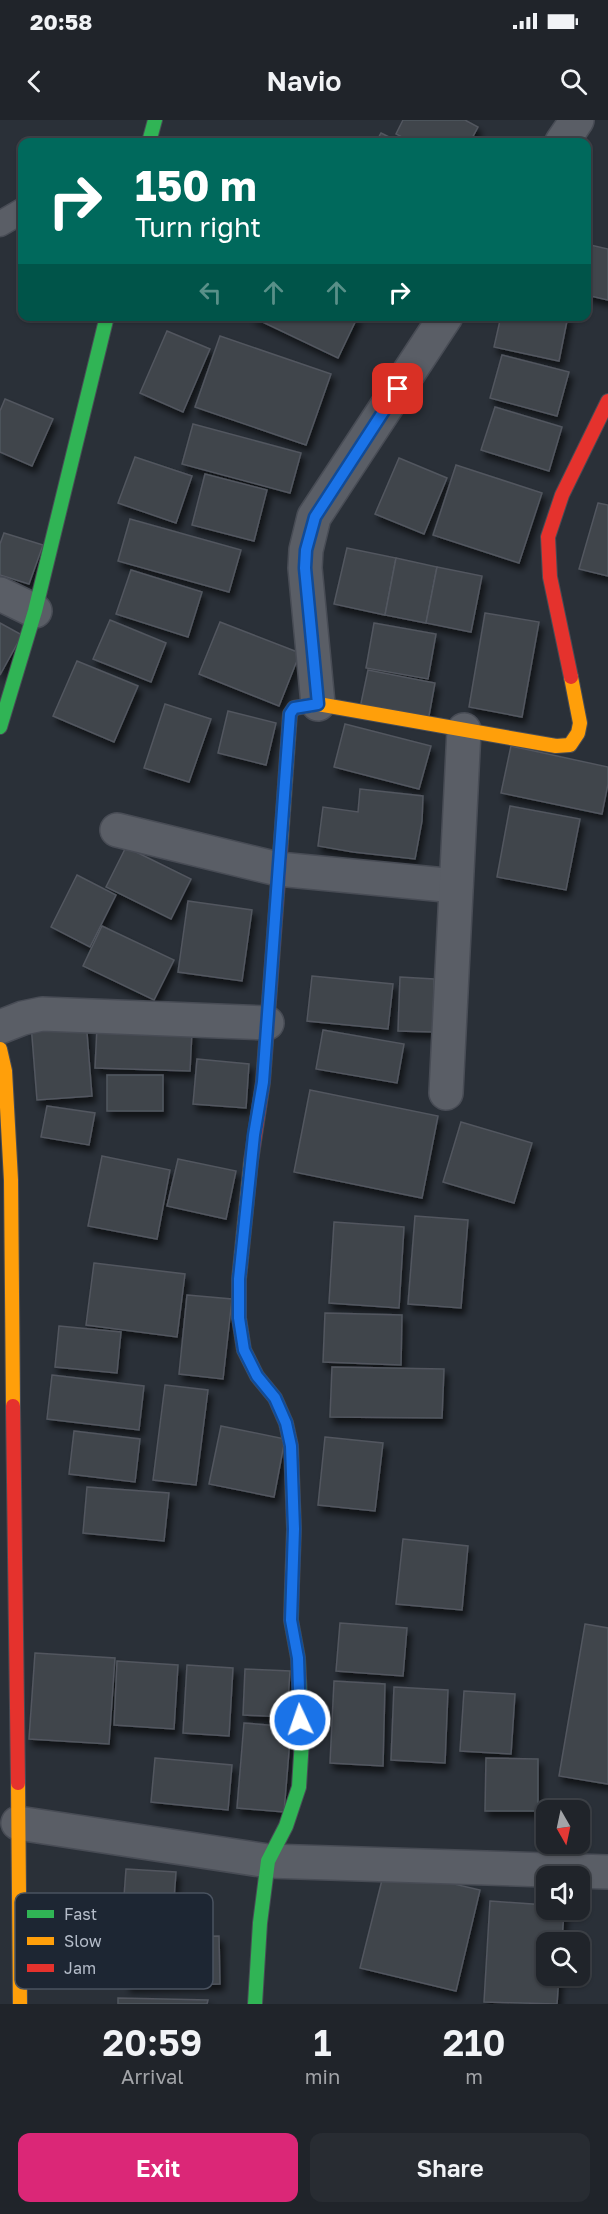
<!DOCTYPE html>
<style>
:root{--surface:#20242a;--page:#282c32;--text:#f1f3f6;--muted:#a2a4a8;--line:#3d4147;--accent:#db2777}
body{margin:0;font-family:"Golos Text",sans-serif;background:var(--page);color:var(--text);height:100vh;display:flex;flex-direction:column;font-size:22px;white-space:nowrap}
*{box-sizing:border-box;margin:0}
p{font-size:20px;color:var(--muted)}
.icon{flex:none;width:33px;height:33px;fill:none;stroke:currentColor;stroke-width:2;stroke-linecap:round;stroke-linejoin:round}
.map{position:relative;height:1884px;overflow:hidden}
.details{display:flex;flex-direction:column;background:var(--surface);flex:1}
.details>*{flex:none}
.guide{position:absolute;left:18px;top:18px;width:573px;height:183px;border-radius:12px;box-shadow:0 2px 4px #0004,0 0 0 2px var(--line);background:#00695c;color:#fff;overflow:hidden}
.needle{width:39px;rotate:171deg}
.tools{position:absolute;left:536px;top:1680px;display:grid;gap:12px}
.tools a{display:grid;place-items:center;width:54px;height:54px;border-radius:12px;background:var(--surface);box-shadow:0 2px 4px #0004,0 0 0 2px var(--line);font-size:30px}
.pin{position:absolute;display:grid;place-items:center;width:51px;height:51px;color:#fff;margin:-26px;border-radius:12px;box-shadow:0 3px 9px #0006}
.me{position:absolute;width:66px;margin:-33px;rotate:357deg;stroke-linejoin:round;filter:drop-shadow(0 0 4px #0008)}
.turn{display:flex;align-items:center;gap:21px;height:126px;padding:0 18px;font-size:27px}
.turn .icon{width:78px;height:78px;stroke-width:2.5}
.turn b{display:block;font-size:42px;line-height:51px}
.lanes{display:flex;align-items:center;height:57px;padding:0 18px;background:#0003;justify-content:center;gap:30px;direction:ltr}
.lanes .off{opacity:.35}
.eta{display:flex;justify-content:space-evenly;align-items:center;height:102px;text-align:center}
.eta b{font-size:36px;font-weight:600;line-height:42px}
.button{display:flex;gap:12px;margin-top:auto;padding:12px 18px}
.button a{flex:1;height:69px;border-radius:12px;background:var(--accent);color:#fff;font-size:24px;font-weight:600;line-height:69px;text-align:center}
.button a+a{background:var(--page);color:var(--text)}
.status{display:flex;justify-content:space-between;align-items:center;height:42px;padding:0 30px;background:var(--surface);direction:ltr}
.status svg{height:16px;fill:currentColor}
header{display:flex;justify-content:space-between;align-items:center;height:78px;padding:0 18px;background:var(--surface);font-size:27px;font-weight:600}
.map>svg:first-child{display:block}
.building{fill:#3f444c;stroke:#52575f;stroke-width:1.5;filter:url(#shadow)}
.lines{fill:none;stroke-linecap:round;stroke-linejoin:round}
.lane-casing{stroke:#484c55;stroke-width:27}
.street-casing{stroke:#484c55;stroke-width:36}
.fast-casing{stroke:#484c55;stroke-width:16}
.slow-casing{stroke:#484c55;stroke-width:16}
.jam-casing{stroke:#484c55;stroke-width:16}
.lane{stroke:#5a5e66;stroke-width:24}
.street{stroke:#5a5e66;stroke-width:33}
.fast{stroke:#30b455;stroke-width:14}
.slow{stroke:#ff9f0a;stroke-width:14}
.jam{stroke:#e5322d;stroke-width:14}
.route-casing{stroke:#114b97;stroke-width:15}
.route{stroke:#1a73e8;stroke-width:10}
.key{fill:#1d2633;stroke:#4a5360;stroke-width:1.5}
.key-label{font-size:16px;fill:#b4bcc9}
</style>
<div class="status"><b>20:58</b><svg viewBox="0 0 49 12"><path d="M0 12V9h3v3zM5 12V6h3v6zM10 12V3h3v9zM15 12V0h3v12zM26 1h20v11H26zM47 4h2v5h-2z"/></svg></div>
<header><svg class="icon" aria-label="back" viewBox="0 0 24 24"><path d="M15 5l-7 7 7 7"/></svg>Navio<svg class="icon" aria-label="search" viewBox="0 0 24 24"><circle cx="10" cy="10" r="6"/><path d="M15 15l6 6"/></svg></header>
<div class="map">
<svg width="608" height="1884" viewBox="0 0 608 1884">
<defs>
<filter id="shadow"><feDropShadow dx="3.5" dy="6" stdDeviation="3" flood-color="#0009"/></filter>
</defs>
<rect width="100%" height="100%" fill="#2a3038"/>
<g class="building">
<polygon points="403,0 465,0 478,7 470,22 412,22 396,14"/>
<polygon points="381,13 399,22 376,22"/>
<polygon points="586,124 608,129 608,180 586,175"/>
<polygon points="250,196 358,196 338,238"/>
<polygon points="501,196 568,196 559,241 494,227"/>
<polygon points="167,211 210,229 183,292 140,273"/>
<polygon points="220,216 331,254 306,325 195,287"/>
<polygon points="502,235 569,252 557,296 490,278"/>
<polygon points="5,279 53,299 32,346 0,332 0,291"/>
<polygon points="495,287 562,307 549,351 481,330"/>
<polygon points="193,304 301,333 290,373 182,344"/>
<polygon points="135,337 192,356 176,403 118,383"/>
<polygon points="399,338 447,358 424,414 375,394"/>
<polygon points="456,345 542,373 519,443 433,415"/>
<polygon points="205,354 267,370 254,421 192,405"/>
<polygon points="598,383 608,385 608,456 579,449"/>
<polygon points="130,399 241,430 229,472 118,441"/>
<polygon points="4,413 43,425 29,464 0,455 0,424"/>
<polygon points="347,428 396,438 385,495 334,484"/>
<polygon points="396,438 437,447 426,503 385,495"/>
<polygon points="437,447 482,456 471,512 426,503"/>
<polygon points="131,450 202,472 188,517 116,494"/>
<polygon points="485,493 539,502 522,597 469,587"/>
<polygon points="110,500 166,523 151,562 93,539"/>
<polygon points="220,502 300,533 279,586 199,554"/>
<polygon points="0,503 22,515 0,555"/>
<polygon points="374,503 436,514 428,559 366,548"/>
<polygon points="77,541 138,566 114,622 53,596"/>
<polygon points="368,550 435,563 428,601 360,588"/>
<polygon points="165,584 211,599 189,662 144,648"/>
<polygon points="228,591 276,603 266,645 218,633"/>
<polygon points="345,604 431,626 419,669 334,647"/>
<polygon points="511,626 608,647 608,664 602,694 501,673"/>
<polygon points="360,669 423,676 422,701 415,739 353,732 318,726 323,687 358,692"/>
<polygon points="510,686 580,699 566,770 497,757"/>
<polygon points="126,727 191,759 171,799 106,767"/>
<polygon points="77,755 116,775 90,827 51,807"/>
<polygon points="188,781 252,790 242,861 178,852"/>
<polygon points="102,806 174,840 154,880 83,846"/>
<polygon points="312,856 393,864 388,909 307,901"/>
<polygon points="400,857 434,859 433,912 398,911"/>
<polygon points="86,900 92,976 37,980 31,904"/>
<polygon points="97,908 192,911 190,951 95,948"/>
<polygon points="323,910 404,924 397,963 316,949"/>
<polygon points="197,939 249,944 246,988 193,984"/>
<rect x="107" y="955" width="56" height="36"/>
<polygon points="310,970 438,996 422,1078 294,1052"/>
<polygon points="47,986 95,993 89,1025 41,1017"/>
<polygon points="461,1002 532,1023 514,1083 443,1062"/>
<polygon points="102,1036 170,1050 157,1119 88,1106"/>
<polygon points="178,1039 236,1051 226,1099 167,1086"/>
<polygon points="415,1096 468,1100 461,1188 408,1184"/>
<polygon points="334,1102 404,1107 399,1188 329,1183"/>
<polygon points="94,1143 185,1154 177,1217 86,1205"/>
<polygon points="187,1175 232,1179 223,1259 179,1254"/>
<polygon points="325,1193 402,1195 401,1245 323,1242"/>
<polygon points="59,1206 121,1212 117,1253 55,1247"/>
<polygon points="332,1247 444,1249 442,1298 330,1297"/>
<polygon points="52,1255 144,1266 139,1310 47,1299"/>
<polygon points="165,1265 208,1270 196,1365 153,1360"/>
<polygon points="221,1306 285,1319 274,1377 209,1364"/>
<polygon points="74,1311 140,1319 135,1362 69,1354"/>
<polygon points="325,1317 383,1323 375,1391 318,1385"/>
<polygon points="87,1367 169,1373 164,1421 83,1413"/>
<polygon points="403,1419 468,1426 462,1490 396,1484"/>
<polygon points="340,1503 407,1508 403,1556 336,1551"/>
<polygon points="585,1504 608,1508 608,1664 559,1656"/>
<polygon points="35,1533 115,1538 109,1624 29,1619"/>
<polygon points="117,1541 178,1545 174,1609 114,1605"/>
<polygon points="187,1545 233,1548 229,1616 183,1613"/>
<polygon points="245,1549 290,1551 287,1597 243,1595"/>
<polygon points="334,1561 385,1564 383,1646 330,1643"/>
<polygon points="394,1567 448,1570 445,1643 391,1640"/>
<polygon points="464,1571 515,1574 511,1634 460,1631"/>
<polygon points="244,1603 291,1607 284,1692 237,1688"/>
<polygon points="155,1638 232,1645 228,1690 151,1682"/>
<polygon points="486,1638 538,1639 538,1691 485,1691"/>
<polygon points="385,1748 480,1770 456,1871 360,1848"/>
<polygon points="126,1749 176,1752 172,1807 122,1804"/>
<polygon points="490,1781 546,1785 546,1790 564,1790 562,1822 546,1822 546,1856 559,1856 557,1884 484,1882"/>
<polygon points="219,1816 220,1864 127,1866 126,1818"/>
<polygon points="118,1878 208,1880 207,1884 118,1884"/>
</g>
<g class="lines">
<g class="lane-casing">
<polyline id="lane" points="0,104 22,91"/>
</g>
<g class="street-casing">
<g id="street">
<polyline points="562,22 577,0"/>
<polyline points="0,474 35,491"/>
<polyline points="318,584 305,448 306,430 314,397 446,196"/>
<polyline points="117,710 278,749 456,766"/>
<polyline points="0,907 23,898 42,894 267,903"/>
<polyline points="446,973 464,610"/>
<polyline points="18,1703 268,1741 608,1752"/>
</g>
</g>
<g class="fast-casing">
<g id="fast">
<polyline points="149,22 155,0"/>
<polyline points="0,607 35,491 107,196"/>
<polyline points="255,1884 260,1803 268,1741 286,1706 299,1667 302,1620 298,1538 291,1500 292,1466"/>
</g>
</g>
<g class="slow-casing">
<g id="slow">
<polyline points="281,721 290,594 294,588 318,584 556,626 570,625 578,613 580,603 571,557"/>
<polyline points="0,929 5,951 11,1060 13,1286"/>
<polyline points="251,1041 239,1159 239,1198 244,1230 257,1256 275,1278 286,1303 291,1326 294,1409 292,1466"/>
<polyline points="18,1663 20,1884"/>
</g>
</g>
<g class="jam-casing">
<g id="jam">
<polyline points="571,557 550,457 548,417 562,375 608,281"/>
<polyline points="251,1041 263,962 281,721"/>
<polyline points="13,1286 18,1663"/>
</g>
</g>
<use href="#lane" class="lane"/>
<use href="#street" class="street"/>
<use href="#fast" class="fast"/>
<use href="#slow" class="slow"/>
<use href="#jam" class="jam"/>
</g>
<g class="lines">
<g class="route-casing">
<polyline id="route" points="300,1600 298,1538 291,1500 294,1409 291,1326 286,1303 275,1278 257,1256 244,1230 239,1198 239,1159 254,1015 263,962 290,594 294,588 318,584 305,448 306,430 315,397 398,269"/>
</g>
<use href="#route" class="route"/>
</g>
<rect x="15" y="1773" width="198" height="96" rx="9" class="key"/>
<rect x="27" y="1790" width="27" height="8" fill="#30b455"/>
<rect x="27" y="1817" width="27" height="8" fill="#ff9f0a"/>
<rect x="27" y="1844" width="27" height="8" fill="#e5322d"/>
<g class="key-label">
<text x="64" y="1800">Fast</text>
<text x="64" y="1827">Slow</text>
<text x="64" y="1854">Jam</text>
</g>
</svg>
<div class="tools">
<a><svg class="needle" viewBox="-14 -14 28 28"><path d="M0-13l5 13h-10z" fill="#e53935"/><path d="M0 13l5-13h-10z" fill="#a2a4a8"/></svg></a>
<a><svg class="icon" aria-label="sound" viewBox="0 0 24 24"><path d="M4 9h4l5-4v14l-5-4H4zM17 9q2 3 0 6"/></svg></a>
<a><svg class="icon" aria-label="search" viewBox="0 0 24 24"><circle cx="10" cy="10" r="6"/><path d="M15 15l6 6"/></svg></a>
</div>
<div class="pin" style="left:398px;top:269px;background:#d93025"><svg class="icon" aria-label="arrive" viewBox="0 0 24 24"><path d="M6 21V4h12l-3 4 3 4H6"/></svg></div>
<svg class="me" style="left:300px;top:1600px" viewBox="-20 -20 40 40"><circle r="17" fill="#1a73e8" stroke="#fff" stroke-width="3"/><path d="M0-11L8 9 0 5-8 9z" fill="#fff"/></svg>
<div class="guide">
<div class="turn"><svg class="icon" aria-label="right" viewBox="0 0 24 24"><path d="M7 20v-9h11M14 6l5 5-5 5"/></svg><div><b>150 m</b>Turn right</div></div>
<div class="lanes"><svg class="icon off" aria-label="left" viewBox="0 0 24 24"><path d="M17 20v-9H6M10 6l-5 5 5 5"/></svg><svg class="icon off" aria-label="ahead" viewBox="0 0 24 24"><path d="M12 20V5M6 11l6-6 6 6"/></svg><svg class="icon off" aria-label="ahead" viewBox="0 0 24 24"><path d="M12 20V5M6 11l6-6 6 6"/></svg><svg class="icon" aria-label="right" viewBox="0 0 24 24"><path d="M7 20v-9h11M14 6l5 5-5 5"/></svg></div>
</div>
</div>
<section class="details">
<div class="eta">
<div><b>20:59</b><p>Arrival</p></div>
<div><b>1</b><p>min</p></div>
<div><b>210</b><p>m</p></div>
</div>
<div class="button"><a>Exit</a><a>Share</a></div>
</section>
